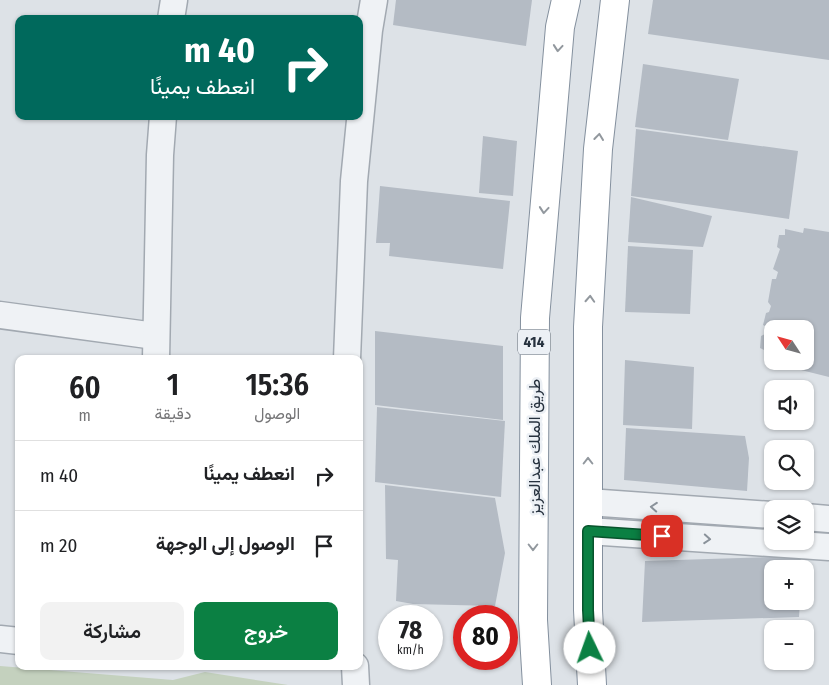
<!DOCTYPE html>
<html lang="ar">
<meta charset="utf-8">
<style>
:root{--surface:#fff;--page:#f2f2f2;--text:#202124;--muted:#757577;--line:#e0e0e0;--accent:#0b8043}
body{margin:0;font-family:"Fira Sans Condensed",Vazirmatn,sans-serif;background:var(--page);color:var(--text);direction:rtl;height:100vh;display:flex;flex-direction:column;font-size:19px;white-space:nowrap}
*{box-sizing:border-box;margin:0}
p{font-size:16px;color:var(--muted)}
.icon{flex:none;width:28px;height:28px;fill:none;stroke:currentColor;stroke-width:2;stroke-linecap:round;stroke-linejoin:round}
.map{position:relative;flex:1;overflow:hidden;direction:ltr}
.panel{position:absolute;left:15px;top:355px;width:348px;height:315px;display:flex;flex-direction:column;background:var(--surface);border-radius:10px;box-shadow:0 1px 4px #0004;direction:rtl}
.panel>*{flex:none}
.top-card{position:absolute;left:15px;top:15px;width:348px;height:105px;border-radius:10px;box-shadow:0 1px 4px #0004;direction:rtl;background:#00695c;color:#fff;overflow:hidden}
.needle{width:32px;rotate:306deg}
.fabs{position:absolute;left:764px;top:320px;display:grid;gap:10px}
.fabs a{display:grid;place-items:center;width:50px;height:50px;border-radius:10px;background:var(--surface);box-shadow:0 1px 4px #0004;font-size:25px}
.speed{position:absolute;left:378px;top:605px;display:flex;gap:10px;font-size:25px;font-weight:700;text-align:center}
.speed>*{display:grid;place-content:center;width:65px;height:65px;border-radius:50%;background:var(--surface);box-shadow:0 1px 4px #0004;line-height:1}
.speed small{font-size:12px;font-weight:400}
.speed .limit{border:8px solid #d22;background:#fff;color:#111}
.pin{position:absolute;display:grid;place-items:center;width:42px;height:42px;color:#fff;margin:-21px;border-radius:10px;box-shadow:0 2px 8px #0006}
.me{position:absolute;width:55px;margin:-28px;rotate:357deg;stroke-linejoin:round;filter:drop-shadow(0 0 4px #0008)}
.turn{display:flex;align-items:center;gap:18px;height:105px;padding:0 25px;font-size:22px}
.turn .icon{width:65px;height:65px;stroke-width:2.5}
.turn b{display:block;font-size:35px;line-height:42px}
.eta{display:flex;justify-content:space-evenly;align-items:center;height:85px;text-align:center}
.eta b{font-size:30px;font-weight:600;line-height:35px}
.cta{display:flex;gap:10px;margin-top:auto;padding:10px 25px}
.cta a{flex:1;height:58px;border-radius:10px;background:var(--accent);color:#fff;font-size:20px;font-weight:600;line-height:58px;text-align:center}
.cta a+a{background:var(--page);color:var(--text)}
ul{padding:0;list-style:none}
li{display:flex;align-items:center;gap:15px;height:70px;padding:0 25px;border-top:1px solid var(--line)}
li div{flex:1}
li b{display:block;font-size:19px}
li em{font-style:normal}
.map>svg:first-child{display:block}
.green{fill:#c4d1be}
.building{fill:#b4bbc4}
.lines{fill:none;stroke-linecap:round;stroke-linejoin:round}
.minor-casing{stroke:#a2a9b1;stroke-width:29}
.highway-casing{stroke:#84909e;stroke-width:30}
.minor{stroke:#eff2f5;stroke-width:26}
.highway{stroke:#fff;stroke-width:28}
.oneway{stroke:#92989e}
.oneway2{stroke:#8a929a}
.route-casing{stroke:#07532c;stroke-width:12}
.route{stroke:#0b8043;stroke-width:9}
.labels{text-anchor:middle;dominant-baseline:central;stroke-width:5;stroke-linejoin:round;paint-order:stroke}
.shield{fill:#ecf0f5;stroke:#616a75;stroke-width:1}
.shield-label{font-size:15px;font-weight:bold;fill:#26313e}
.street-label{font-size:16px;fill:#26313e;stroke:#ecf0f5}
</style>
<div class="map">
<svg width="829" height="685" viewBox="0 0 829 685">
<rect width="100%" height="100%" fill="#dde2e7"/>
<polygon class="green" points="0,666 173,680 205,672 288,685 0,685"/>
<g class="building">
<polygon points="396,0 532,0 526,46 393,25"/>
<polygon points="653,0 829,0 829,60 648,34"/>
<polygon points="643,64 739,79 728,140 635,127"/>
<polygon points="636,129 798,151 789,219 631,196"/>
<polygon points="483,136 517,141 513,196 479,193"/>
<polygon points="380,186 510,201 503,269 389,256 390,243 376,243"/>
<polygon points="631,197 712,216 703,247 628,242"/>
<polygon points="804,228 829,232 829,377 781,365 782,361 805,361 805,329 772,329 772,355 764,354 764,350 760,348 761,336 765,334 767,327 763,325 766,313 769,312 771,306 768,302 772,279 776,279 778,272 773,269 780,249 777,247 779,235 785,235 785,229 803,233"/>
<polygon points="628,246 693,250 690,314 625,312"/>
<polygon points="375,331 503,346 503,420 375,405"/>
<polygon points="625,360 694,367 692,429 623,425"/>
<polygon points="377,407 505,421 501,497 375,482"/>
<polygon points="626,428 745,436 749,458 747,491 624,480"/>
<polygon points="385,485 495,498 505,553 495,606 413,604 396,601 398,560 386,559"/>
<polygon points="801,556 800,569 772,569 772,601 800,601 799,617 642,622 645,561"/>
</g>
<g class="lines">
<g class="minor-casing">
<g id="minor">
<polyline points="171,19 174,0"/>
<polyline points="0,315 155,336"/>
<polyline points="156,359 160,155 163,116"/>
<polyline points="347,359 354,181 369,30 374,0"/>
<polyline points="588,502 772,515"/>
<polyline points="805,517 829,519"/>
<polyline points="588,531 829,547"/>
<polyline points="0,639 19,641"/>
<polyline points="355,666 356,685"/>
</g>
</g>
<g class="highway-casing">
<g id="highway">
<polyline points="537,685 533,620 535,318 560,27 566,0"/>
<polyline points="592,685 588,610 588,327 598,149 615,0"/>
</g>
</g>
<use href="#minor" class="minor"/>
<use href="#highway" class="highway"/>
</g>
<defs><path id="oneway-chevron" d="M-2-3.5L2.5 0L-2 3.5" fill="none" stroke-width="1.6" stroke-linecap="round" stroke-linejoin="round" transform="scale(1.25)"/></defs>
<g class="oneway">
<use href="#oneway-chevron" transform="translate(558 48) rotate(95)"/>
<use href="#oneway-chevron" transform="translate(599 137) rotate(-83)"/>
<use href="#oneway-chevron" transform="translate(544 210) rotate(95)"/>
<use href="#oneway-chevron" transform="translate(590 299) rotate(-87)"/>
<use href="#oneway-chevron" transform="translate(588 461) rotate(-90)"/>
<use href="#oneway-chevron" transform="translate(533 547) rotate(90)"/>
</g>
<g class="oneway2">
<use href="#oneway-chevron" transform="translate(654 507) rotate(-176)"/>
<use href="#oneway-chevron" transform="translate(707 539) rotate(4)"/>
</g>
<g class="lines">
<g class="route-casing">
<polyline id="route" points="590,648 588,610 588,531 662,536"/>
</g>
<use href="#route" class="route"/>
</g>
<g class="labels">
<rect class="shield" x="518" y="329.5" width="32" height="25" rx="4"/>
<g class="shield-label">
<text x="534" y="342">414</text>
</g>
<g class="street-label">
<text transform="translate(534 447) rotate(-90)">طريق الملك عبدالعزيز</text>
</g>
</g>
</svg>
<div class="fabs">
<a><svg class="needle" viewBox="-14 -14 28 28"><path d="M0-13l5 13h-10z" fill="#e53935"/><path d="M0 13l5-13h-10z" fill="#757577"/></svg></a>
<a><svg class="icon" aria-label="sound" viewBox="0 0 24 24"><path d="M4 9h4l5-4v14l-5-4H4zM17 9q2 3 0 6"/></svg></a>
<a><svg class="icon" aria-label="search" viewBox="0 0 24 24"><circle cx="10" cy="10" r="6"/><path d="M15 15l6 6"/></svg></a>
<a><svg class="icon" aria-label="layers" viewBox="0 0 24 24"><path d="M12 4l9 5-9 5-9-5zM3 14l9 5 9-5"/></svg></a>
<a>+</a>
<a>−</a>
</div>
<div class="speed"><div>78<small>km/h</small></div><div class="limit">80</div></div>
<div class="pin" style="left:662px;top:536px;background:#d93025"><svg class="icon" aria-label="arrive" viewBox="0 0 24 24"><path d="M6 21V4h12l-3 4 3 4H6"/></svg></div>
<svg class="me" style="left:590px;top:648px" viewBox="-20 -20 40 40"><circle r="19" fill="#fff"/><path d="M0-13L10 11 0 6-10 11z" fill="#0b8043"/></svg>
<div class="top-card">
<div class="turn"><svg class="icon" aria-label="right" viewBox="0 0 24 24"><path d="M7 20v-9h11M14 6l5 5-5 5"/></svg><div><b>40 m</b>انعطف يمينًا</div></div>
</div>
<section class="panel">
<div class="eta">
<div><b>15:36</b><p>الوصول</p></div>
<div><b>1</b><p>دقيقة</p></div>
<div><b>60</b><p>m</p></div>
</div>
<ul>
<li><svg class="icon" aria-label="right" viewBox="0 0 24 24"><path d="M7 20v-9h11M14 6l5 5-5 5"/></svg><div><b>انعطف يمينًا</b></div><em>40 m</em></li>
<li><svg class="icon" aria-label="arrive" viewBox="0 0 24 24"><path d="M6 21V4h12l-3 4 3 4H6"/></svg><div><b>الوصول إلى الوجهة</b></div><em>20 m</em></li>
</ul>
<div class="cta"><a>خروج</a><a>مشاركة</a></div>
</section>
</div>
